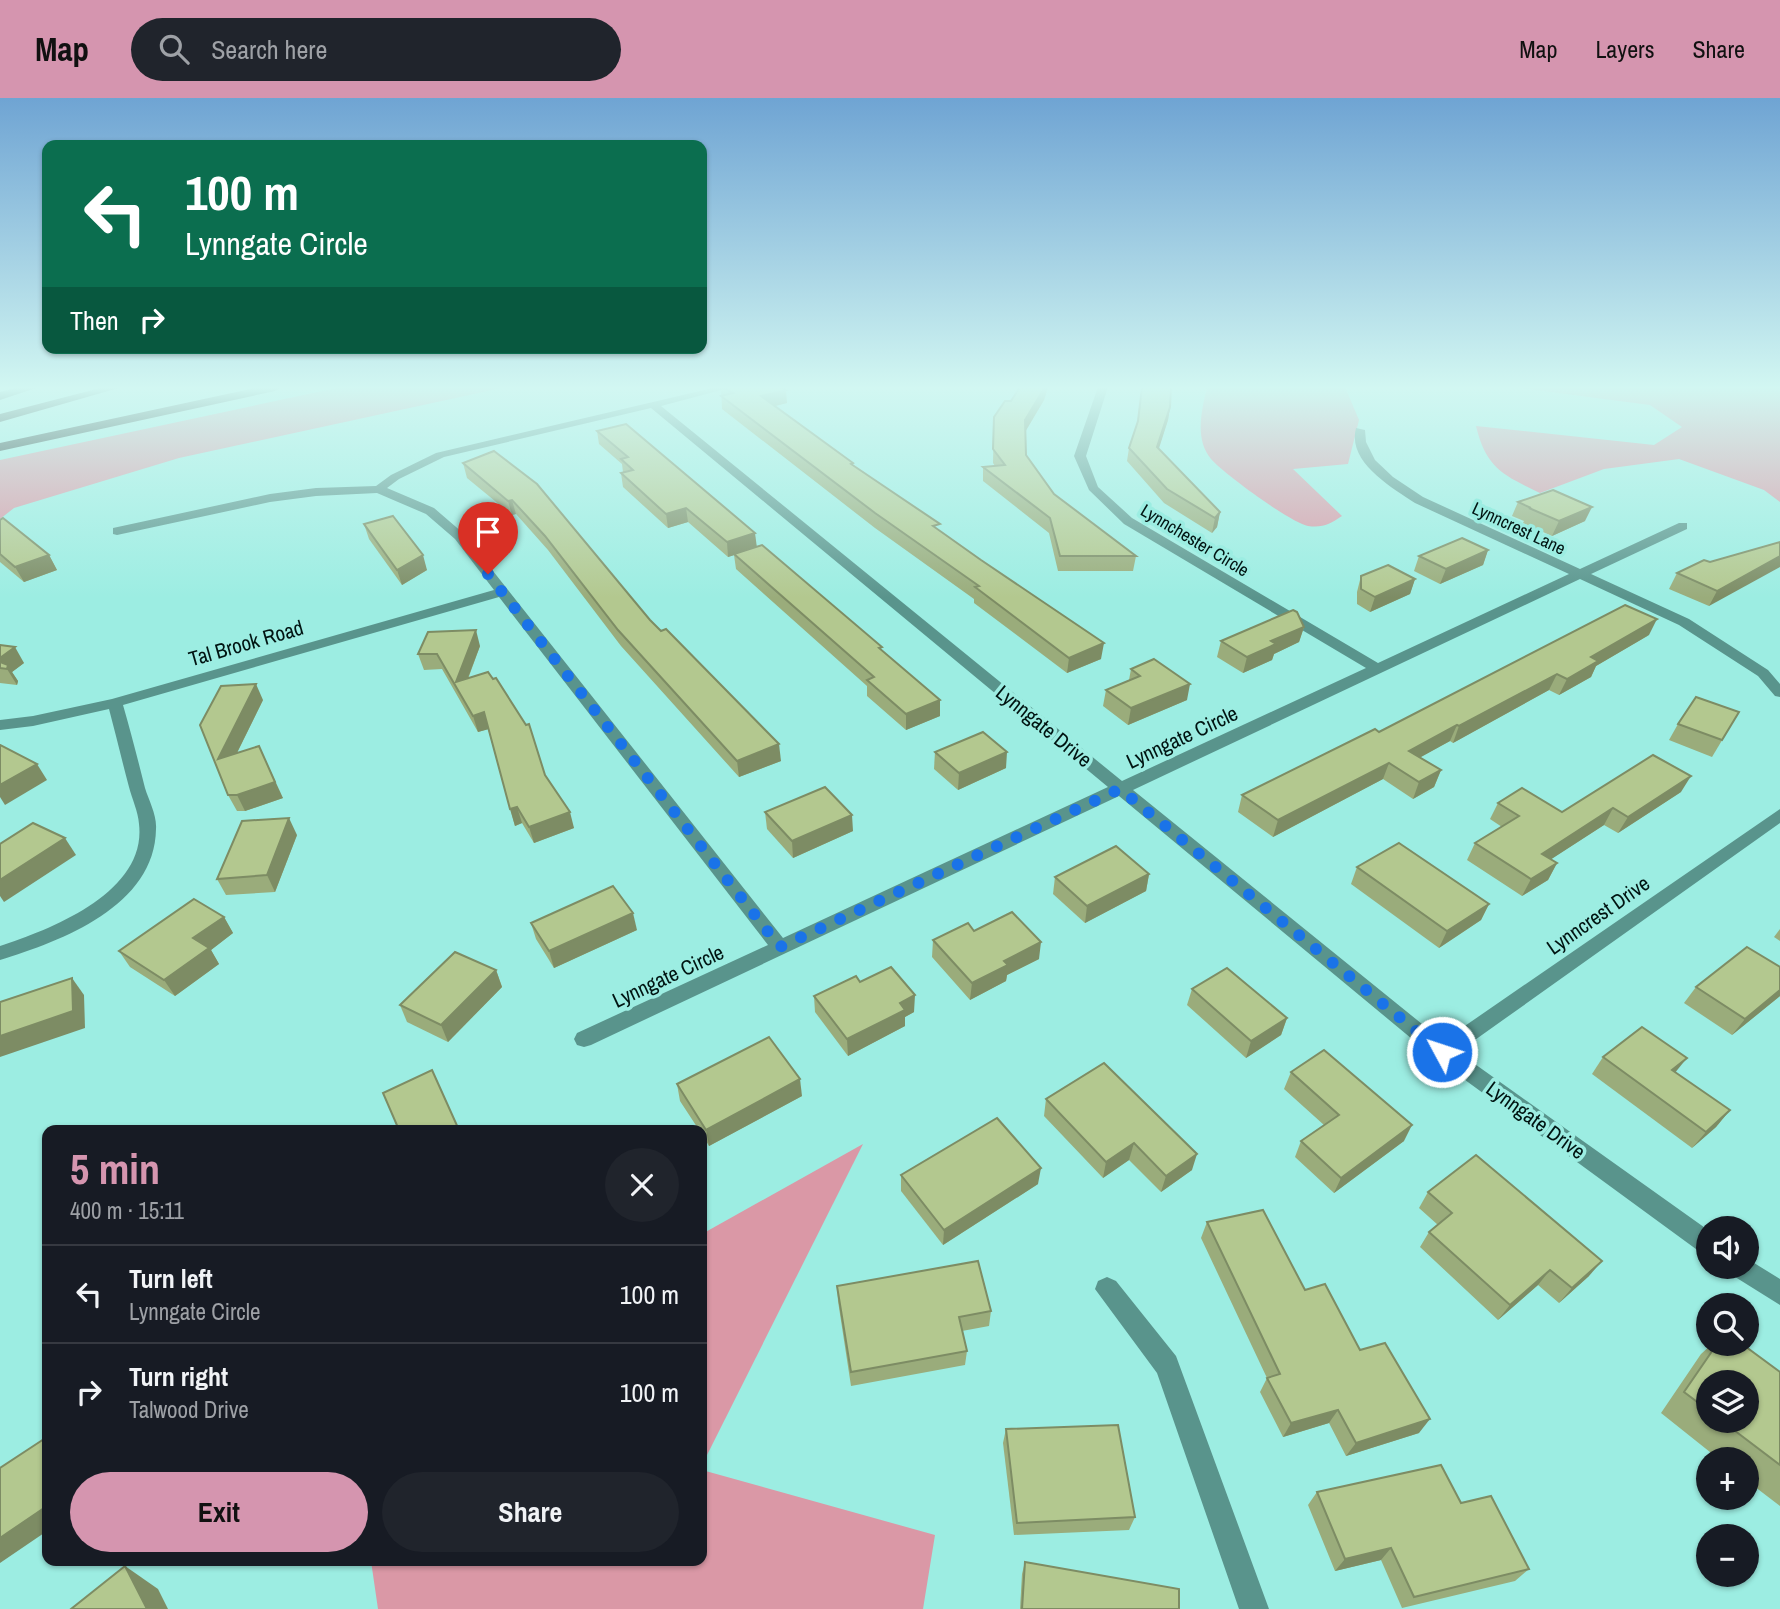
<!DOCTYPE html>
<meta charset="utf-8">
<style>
:root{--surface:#171b24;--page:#20242c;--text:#f1f3f6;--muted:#9ea1a6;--line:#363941;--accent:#d595af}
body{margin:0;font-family:"Archivo Narrow",sans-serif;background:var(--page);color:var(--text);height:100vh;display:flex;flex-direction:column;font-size:26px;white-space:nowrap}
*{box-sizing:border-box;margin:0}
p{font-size:23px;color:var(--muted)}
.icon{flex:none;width:38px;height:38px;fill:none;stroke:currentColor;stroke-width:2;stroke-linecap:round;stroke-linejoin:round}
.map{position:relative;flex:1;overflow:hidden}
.panel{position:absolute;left:42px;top:1027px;width:665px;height:441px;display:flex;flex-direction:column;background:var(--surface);border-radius:14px;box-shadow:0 2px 5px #0004}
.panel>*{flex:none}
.guide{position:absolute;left:42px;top:42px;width:665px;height:214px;border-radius:14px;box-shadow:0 2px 5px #0004;background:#0b6e4f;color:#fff;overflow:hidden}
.tools{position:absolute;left:1696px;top:1118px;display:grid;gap:14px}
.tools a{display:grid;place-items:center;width:63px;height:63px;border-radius:50%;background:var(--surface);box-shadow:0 2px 5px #0004;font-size:35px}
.pin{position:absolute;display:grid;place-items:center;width:60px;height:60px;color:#fff;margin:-72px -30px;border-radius:50% 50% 50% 0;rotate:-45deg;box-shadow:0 0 7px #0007}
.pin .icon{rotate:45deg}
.me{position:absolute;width:77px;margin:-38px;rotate:310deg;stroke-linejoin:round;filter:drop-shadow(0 0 5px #0008)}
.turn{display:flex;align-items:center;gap:24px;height:147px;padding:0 28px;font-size:32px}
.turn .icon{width:91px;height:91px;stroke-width:2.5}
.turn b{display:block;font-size:49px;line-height:60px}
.then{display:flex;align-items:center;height:66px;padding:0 28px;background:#0003;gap:14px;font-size:26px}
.round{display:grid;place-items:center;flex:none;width:74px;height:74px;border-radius:37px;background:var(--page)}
.head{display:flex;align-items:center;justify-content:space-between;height:119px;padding:0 28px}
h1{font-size:42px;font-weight:800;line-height:52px;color:var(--accent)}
.action{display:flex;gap:14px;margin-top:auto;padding:14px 28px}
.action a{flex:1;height:80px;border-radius:42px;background:var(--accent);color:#111;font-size:28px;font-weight:800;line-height:80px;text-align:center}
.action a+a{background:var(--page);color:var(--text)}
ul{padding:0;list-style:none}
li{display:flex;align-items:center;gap:21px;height:98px;padding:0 28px;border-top:2px solid var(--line)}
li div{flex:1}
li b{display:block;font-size:26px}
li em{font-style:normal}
header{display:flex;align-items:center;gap:42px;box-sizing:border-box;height:98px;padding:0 35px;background:var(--accent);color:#111}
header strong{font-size:33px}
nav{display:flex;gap:38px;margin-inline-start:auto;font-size:24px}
.search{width:490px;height:63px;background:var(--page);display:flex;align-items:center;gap:18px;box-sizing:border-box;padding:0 24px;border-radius:38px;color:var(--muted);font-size:26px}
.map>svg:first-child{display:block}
.forest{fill:#da98a6}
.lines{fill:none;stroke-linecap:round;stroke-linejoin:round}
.minor{fill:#59948c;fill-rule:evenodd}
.motorway{fill:#1c322f;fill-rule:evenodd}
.wall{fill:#9aac7b;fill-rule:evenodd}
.shaded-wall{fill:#7d8c64}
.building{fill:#b3c88f;stroke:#7d8c64;stroke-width:2}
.route{stroke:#1a73e8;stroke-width:12;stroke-dasharray:0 21.6}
.labels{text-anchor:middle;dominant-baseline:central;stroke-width:7;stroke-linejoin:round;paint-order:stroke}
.far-street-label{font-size:18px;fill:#001412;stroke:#9cede2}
.street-label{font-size:21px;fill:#001412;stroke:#9cede2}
</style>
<header>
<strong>Map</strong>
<div class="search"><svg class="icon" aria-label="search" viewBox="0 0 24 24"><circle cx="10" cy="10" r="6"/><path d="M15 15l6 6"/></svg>Search here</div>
<nav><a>Map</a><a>Layers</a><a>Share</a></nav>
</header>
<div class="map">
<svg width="1780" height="1511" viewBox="0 0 1780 1511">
<rect width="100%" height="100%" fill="#9cede2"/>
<g class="forest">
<polygon points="341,289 506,289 179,360 14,410 0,421 0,362"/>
<path d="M1207,289H1345L1359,322L1348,366L1293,371L1342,418C1330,426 1323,430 1308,428C1291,425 1223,375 1211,361C1194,340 1202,312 1207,289Z"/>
<path d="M1512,289H1780V404L1764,392L1679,361L1604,371L1540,395C1503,377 1486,370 1476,328L1654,347L1682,329L1650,307Z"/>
<polygon points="863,1046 702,1367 702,1136"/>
<polygon points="702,1372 935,1437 923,1511 378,1511 371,1463 702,1463"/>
</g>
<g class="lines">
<g class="minor">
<path d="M717,289H733L661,308L1122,683L1366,570L1124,426L1089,392L1074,358L1098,289H1108L1086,358L1098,389L1132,420L1378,565L1569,476L1415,405C1391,389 1347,364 1356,330L1365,332L1366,344L1375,362L1393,379L1423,399L1580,471L1679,425H1687V431L1591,476L1689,521L1768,572L1780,586V599L1775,598L1758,578L1679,527L1580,481L1133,692L1443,943L1780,711V725L1458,954L1708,1132V1157L1700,1154L1435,960L1119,698L591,947L584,949L577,947L574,941L577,935L768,847L499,499L123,607C131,635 138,662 145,690C149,703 157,717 156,731C155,808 62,843 0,862V848C52,831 147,794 139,726C138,713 132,701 129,689C122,663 116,637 109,611L33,628L0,632V622L33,618L112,601L494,492L455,441L426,416L377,395L316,398L270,404L117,437L113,436V430L270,396L316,390L376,388L391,377L436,355ZM651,310L1108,689L783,840L463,435L434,410L387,390L399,381L444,359Z"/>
<polygon points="1746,1160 1780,1181 1780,1207 1732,1177 1729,1169 1746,1169"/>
<polygon points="1107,1179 1116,1183 1176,1258 1269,1511 1239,1511 1157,1275 1095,1191 1098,1183"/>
</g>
<g class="motorway">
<polygon points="21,289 39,289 0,302 0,294"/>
<polygon points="104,289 122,289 0,324 0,316"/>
<polygon points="260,289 281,289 275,293 0,353 0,345"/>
</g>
</g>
<g class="wall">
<polygon points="721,289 781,289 787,305 775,308 939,433 1101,561 1067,575 974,505 974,501 875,430 722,311"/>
<polygon points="1020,289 1048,289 1044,302 1025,333 1026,357 1054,396 1136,458 1133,473 1058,473 1049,435 983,383 983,369 995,368 993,365 994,319 1011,303"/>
<polygon points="1141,295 1170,309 1168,322 1158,351 1220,414 1217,429 1212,435 1164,405 1127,363 1129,350 1137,326"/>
<polygon points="597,333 756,449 882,553 940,618 906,632 867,598 867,588 736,471 734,457 728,459 688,424 668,430 623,389 621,375 623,374 622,366 599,346"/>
<polygon points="494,353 650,522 781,663 739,679 621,548 548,452 516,416 512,417 467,380 463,365"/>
<polygon points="1518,404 1585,423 1552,438 1523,425 1524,423 1512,418"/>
<polygon points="0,422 49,457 57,472 24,484 0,464"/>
<polygon points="364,426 427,472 402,487 369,441"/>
<polygon points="1780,444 1709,508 1669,491 1677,475 1710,464"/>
<polygon points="1488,452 1483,467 1440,486 1414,473 1419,458"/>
<polygon points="1361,478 1415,481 1410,496 1370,514 1357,506 1357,494"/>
<polygon points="1304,529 1299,544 1274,556 1272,562 1243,575 1217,559 1221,543"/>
<polygon points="1649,537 1596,568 1591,579 1559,597 1549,592 1453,645 1450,643 1420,659 1441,672 1434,689 1413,701 1383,681 1273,739 1238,714 1242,697 1379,634"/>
<polygon points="0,547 24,565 12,574 18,583 17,587 0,585"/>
<polygon points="480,548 468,581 545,677 574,730 534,745 522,725 515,728 488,631 478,634 442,571 424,572 418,556"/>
<polygon points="1131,571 1187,602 1128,627 1103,608 1106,592 1129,582"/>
<polygon points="263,602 237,655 283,700 245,713 237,713 228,697 200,627"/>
<polygon points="1739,614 1712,659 1669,642 1678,626"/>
<polygon points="935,654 1006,670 958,692 934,671"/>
<polygon points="1681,694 1618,735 1604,727 1551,761 1557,765 1548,782 1522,798 1467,762 1475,745 1502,729 1490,721 1498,705 1562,714"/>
<polygon points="765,714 853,733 793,760 767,731"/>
<polygon points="297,737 275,794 226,797 217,781"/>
<polygon points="1357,769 1489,806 1481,822 1439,850 1351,786"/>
<polygon points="1149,776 1146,793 1085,825 1053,796 1055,779"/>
<polygon points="224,819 233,835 211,852 219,866 175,898 130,869 119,853"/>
<polygon points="531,825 637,832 554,870 536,841"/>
<polygon points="1780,831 1780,843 1774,839"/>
<polygon points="974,833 1039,861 1007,877 1006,883 970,902 932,859 933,842"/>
<polygon points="496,872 502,889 448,944 407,924 400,907"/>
<polygon points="860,884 914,914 905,919 905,928 848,958 815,914 814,898"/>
<polygon points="1696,889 1780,898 1732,937 1684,905"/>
<polygon points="1192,891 1287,920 1281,937 1246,960 1187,907"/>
<polygon points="1603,959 1730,1012 1716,1029 1692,1050 1592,976"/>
<polygon points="1291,974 1404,1043 1334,1095 1295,1059 1301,1043 1324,1027 1284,991"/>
<polygon points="677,986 802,998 709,1048 702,1036 702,1032 699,1032 680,1003"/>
<polygon points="1046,1001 1192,1072 1161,1094 1129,1062 1103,1080 1044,1018"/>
<polygon points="901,1077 1038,1086 943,1147 901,1093"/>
<polygon points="1428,1094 1589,1178 1559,1205 1538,1187 1498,1222 1420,1149 1429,1134 1438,1127 1419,1110"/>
<polygon points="1207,1124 1305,1192 1360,1252 1419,1335 1346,1358 1329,1325 1283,1339 1260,1294 1267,1280 1201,1140"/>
<polygon points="837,1188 991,1213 989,1228 962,1233 967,1253 965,1267 851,1288 838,1203"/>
<path d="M1712,1246H1742L1780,1274V1408L1746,1382V1362H1720L1661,1315L1701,1256ZM1708,1284L1746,1323H1708Z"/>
<polygon points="1006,1331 1135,1419 1129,1432 1014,1437 1003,1345"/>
<polygon points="1317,1394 1461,1405 1529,1471 1515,1483 1402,1510 1381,1462 1335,1473 1308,1407"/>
<polygon points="1025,1464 1179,1511 1020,1511 1022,1476"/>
</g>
<g class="shaded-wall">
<polygon points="1045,289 1048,289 1044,302 1024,336 1025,322"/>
<polygon points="786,292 787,305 762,311 761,298"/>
<polygon points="1170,309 1168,322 1155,363 1157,349"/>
<polygon points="512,402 516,416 512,417 508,403"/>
<polygon points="1592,409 1585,423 1552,438 1559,423"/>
<polygon points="686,410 688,424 668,430 666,416"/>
<polygon points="1220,414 1217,429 1212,435 1215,420"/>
<polygon points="755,435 757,450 728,459 727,444"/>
<polygon points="1488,452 1483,467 1440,486 1446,471"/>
<polygon points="49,457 57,472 24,484 15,469"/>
<polygon points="423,457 427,472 402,487 397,472"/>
<polygon points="1780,458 1780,469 1709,508 1717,493"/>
<polygon points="1415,481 1410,496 1370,514 1375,499"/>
<polygon points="1657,521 1649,537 1596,568 1591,579 1559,597 1567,581 1591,559"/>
<polygon points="1304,529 1299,544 1274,556 1272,562 1243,575 1247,559 1271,543"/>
<polygon points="476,532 480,548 461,598 456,584"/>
<polygon points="1104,545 1101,561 1067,575 1069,560"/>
<polygon points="15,549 24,565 12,574 18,583 17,587 7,571 0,567 0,560"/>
<polygon points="1557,576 1549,592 1453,645 1459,628"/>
<polygon points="256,586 263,602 226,677 218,661"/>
<polygon points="1190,586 1187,602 1128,627 1131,610"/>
<polygon points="940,602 940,618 906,632 906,616"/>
<polygon points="484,614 489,631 478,634 473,618"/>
<polygon points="1457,627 1450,643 1403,669 1409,653"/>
<polygon points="779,646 781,663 739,679 737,663"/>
<polygon points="259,648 283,700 245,713 237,697"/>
<polygon points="1007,654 1006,670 958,692 959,675"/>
<polygon points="1389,665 1383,681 1273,739 1278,722"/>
<polygon points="37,666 47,682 5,707 0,699 0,687"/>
<polygon points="1441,672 1434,689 1413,701 1419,684"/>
<polygon points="1691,678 1681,694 1618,735 1628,719"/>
<polygon points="517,709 522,725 515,728 510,711"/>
<polygon points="1613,710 1604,727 1533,773 1542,756"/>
<polygon points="570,714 574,730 534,745 529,729"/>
<polygon points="852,717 853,733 793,760 792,743"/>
<polygon points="289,720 297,737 275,794 267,777"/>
<polygon points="65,740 76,757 4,804 0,798 0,782"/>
<polygon points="1557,765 1548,782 1522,798 1531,781"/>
<polygon points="1149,776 1146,793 1085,825 1087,808"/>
<polygon points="1489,806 1481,822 1439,850 1447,833"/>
<polygon points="633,815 637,832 554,870 549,853"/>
<polygon points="224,819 233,835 211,852 219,866 175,898 164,882 193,840"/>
<polygon points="1041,844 1039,861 1007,877 1006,883 970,902 972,885 1004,863"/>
<polygon points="496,872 502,889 448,944 441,927"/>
<polygon points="72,880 84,897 85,930 0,959 0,938"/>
<polygon points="1780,892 1780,898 1732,937 1745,921"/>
<polygon points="915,897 914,914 905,919 905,928 848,958 847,941 900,905"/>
<polygon points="1287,920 1281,937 1246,960 1251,943"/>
<polygon points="1687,960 1674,976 1672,972"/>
<polygon points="800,981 802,998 709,1048 706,1032"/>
<polygon points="1730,1012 1716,1029 1692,1050 1706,1034"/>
<polygon points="1412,1027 1404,1043 1334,1095 1341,1080"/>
<polygon points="1134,1045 1129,1062 1103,1080 1106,1064"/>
<polygon points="1197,1056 1192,1072 1161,1094 1166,1078"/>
<polygon points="1041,1070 1038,1086 943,1147 944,1132"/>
<polygon points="1602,1163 1589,1178 1559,1205 1572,1190"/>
<polygon points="1550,1172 1538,1187 1498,1222 1510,1207"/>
<polygon points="1338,1312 1329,1325 1283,1339 1291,1325"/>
<polygon points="1430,1321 1419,1335 1346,1358 1356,1345"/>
<polygon points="47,1408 47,1433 0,1465 0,1440"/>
<polygon points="1391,1450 1381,1462 1335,1473 1345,1461"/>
<polygon points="125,1468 158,1491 168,1511 147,1511"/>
</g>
<g class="building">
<polygon points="722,289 781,289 786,292 761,298 853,365 851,366 940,426 933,428 981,462 1104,545 1069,560 975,489 979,488 875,415 721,298 733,295"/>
<polygon points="1020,289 1045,289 1025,322 1026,357 1054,396 1136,458 1060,458 1050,420 983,369 1005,367 993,351 994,319 1005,303 1011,303"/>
<polygon points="1142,289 1171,289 1170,309 1157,349 1220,414 1215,420 1167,391 1129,350 1138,323"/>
<polygon points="626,326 755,435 727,444 686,410 666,416 621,375 633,372 621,361 628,359 597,333"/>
<polygon points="494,353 537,386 650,522 661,533 666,531 779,646 737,663 618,532 545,438 512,402 508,403 463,365"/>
<polygon points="1553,392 1592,409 1559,423 1529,410 1531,410 1518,404"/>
<polygon points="393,418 423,457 397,472 364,426"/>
<polygon points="3,420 49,457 15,469 0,456 0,422"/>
<polygon points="1462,440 1488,452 1446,471 1419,458"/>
<polygon points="1780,444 1780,458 1717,493 1677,475 1704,462 1710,464"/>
<polygon points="762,447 882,549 879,550 940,602 906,616 867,582 874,579 734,456"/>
<polygon points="1388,467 1415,481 1375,499 1361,491 1361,478"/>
<polygon points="1625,507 1657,521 1591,559 1598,563 1567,581 1557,576 1459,628 1457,627 1409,653 1441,672 1419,684 1389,665 1278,722 1242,697 1375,631 1379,634"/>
<polygon points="1293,512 1297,514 1304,529 1271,543 1276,546 1247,559 1221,543"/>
<polygon points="476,532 456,584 488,574 493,581 496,580 526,627 529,626 545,677 570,714 529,729 517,709 510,711 484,614 473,618 437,556 418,556 428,534"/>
<polygon points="0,547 15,549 0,560"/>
<polygon points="1154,561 1190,586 1131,610 1106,592 1140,578 1131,571"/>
<polygon points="0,564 8,567 7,571 0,570"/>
<polygon points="256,586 218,661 259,648 275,684 237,697 228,697 200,627 221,588"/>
<polygon points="1696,599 1739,614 1722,642 1678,626"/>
<polygon points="983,634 1007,654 959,675 935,654"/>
<polygon points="0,647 37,666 0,687"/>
<polygon points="1653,657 1691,678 1628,719 1613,710 1542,756 1557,765 1531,781 1475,745 1519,718 1498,705 1522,690 1562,714"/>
<polygon points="825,689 852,717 792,743 765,714"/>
<polygon points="289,720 267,777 217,781 242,723"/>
<polygon points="33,725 65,740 0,782 0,746"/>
<polygon points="1399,745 1489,806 1447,833 1357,769"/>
<polygon points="1116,748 1149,776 1087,808 1055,779"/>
<polygon points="613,788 633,815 549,853 531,825"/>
<polygon points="194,801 224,819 193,840 209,850 164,882 119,853"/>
<polygon points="1012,814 1041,844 1004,863 1008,867 972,885 933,842 968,825 974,833"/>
<polygon points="1747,849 1780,869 1780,892 1745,921 1696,889"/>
<polygon points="455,854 496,872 441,927 400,907"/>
<polygon points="891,869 915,897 900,905 905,912 847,941 814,898 856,878 860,884"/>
<polygon points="1227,870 1287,920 1251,943 1192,891"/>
<polygon points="72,880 73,913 0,938 0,904"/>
<polygon points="1642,929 1687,960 1672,972 1730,1012 1706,1034 1603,959"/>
<polygon points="769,939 800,981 706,1032 677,986"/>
<polygon points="1324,952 1412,1027 1341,1080 1301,1043 1339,1017 1291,974"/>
<polygon points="1104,965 1197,1056 1166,1078 1134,1045 1106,1064 1046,1001"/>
<polygon points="432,972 459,1032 399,1032 383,995"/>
<polygon points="997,1020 1041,1070 944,1132 901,1077"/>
<polygon points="614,1029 614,1032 602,1032"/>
<polygon points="1476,1057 1602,1163 1572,1190 1550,1172 1510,1207 1429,1134 1452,1115 1428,1094"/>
<polygon points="1263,1112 1305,1192 1325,1186 1360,1252 1385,1245 1430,1321 1356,1345 1338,1312 1291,1325 1267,1280 1280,1276 1207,1124"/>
<polygon points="978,1163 991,1213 959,1219 967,1253 851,1274 837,1188"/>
<polygon points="1717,1246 1742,1246 1780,1274 1780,1367 1722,1323 1746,1323 1746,1284 1708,1284 1708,1312 1684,1294"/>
<polygon points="1118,1327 1135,1419 1017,1425 1006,1331"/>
<polygon points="47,1339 47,1408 0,1440 0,1370"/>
<polygon points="1441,1367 1461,1405 1491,1398 1529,1471 1414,1499 1391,1450 1345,1461 1317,1394"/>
<polygon points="1025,1464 1179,1491 1179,1511 1022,1511"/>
<polygon points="125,1468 147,1511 71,1511"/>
</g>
<linearGradient id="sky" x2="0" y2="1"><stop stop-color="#6fa4d3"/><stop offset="0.58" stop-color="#d2f7f2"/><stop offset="1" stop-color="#d2f7f2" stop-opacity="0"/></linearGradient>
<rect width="1780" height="500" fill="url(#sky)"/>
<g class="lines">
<polyline class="route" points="488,476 780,849 1120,691 1442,954"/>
</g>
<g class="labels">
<g class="far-street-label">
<text transform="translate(1519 430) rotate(25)">Lynncrest Lane</text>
<text transform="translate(1195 442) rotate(31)">Lynnchester Circle</text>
</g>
<g class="street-label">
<text transform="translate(246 545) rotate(-16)">Tal Brook Road</text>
<text transform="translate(1044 628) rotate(39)">Lynngate Drive</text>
<text transform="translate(1182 639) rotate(-25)">Lynngate Circle</text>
<text transform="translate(1598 817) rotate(-35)">Lynncrest Drive</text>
<text transform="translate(668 878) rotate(-25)">Lynngate Circle</text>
<text transform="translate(1536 1022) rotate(36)">Lynngate Drive</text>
</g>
</g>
</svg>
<div class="tools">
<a><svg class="icon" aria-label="sound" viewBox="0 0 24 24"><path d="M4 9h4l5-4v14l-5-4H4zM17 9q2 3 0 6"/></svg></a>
<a><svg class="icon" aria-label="search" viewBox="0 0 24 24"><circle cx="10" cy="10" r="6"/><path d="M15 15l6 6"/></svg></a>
<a><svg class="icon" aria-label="layers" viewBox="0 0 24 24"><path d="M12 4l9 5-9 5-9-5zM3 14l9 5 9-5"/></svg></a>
<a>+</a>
<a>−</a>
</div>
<div class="pin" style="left:488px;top:476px;background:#d93025"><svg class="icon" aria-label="arrive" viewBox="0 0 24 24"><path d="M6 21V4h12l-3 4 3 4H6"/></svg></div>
<svg class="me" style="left:1442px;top:954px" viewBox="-20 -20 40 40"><circle r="17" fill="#1a73e8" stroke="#fff" stroke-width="3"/><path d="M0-11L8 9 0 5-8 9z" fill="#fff"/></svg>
<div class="guide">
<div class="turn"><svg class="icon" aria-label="left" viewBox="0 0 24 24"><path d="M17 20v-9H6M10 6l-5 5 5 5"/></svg><div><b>100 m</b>Lynngate Circle</div></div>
<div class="then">Then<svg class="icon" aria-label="right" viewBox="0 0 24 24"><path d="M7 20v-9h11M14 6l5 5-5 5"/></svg></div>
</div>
<section class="panel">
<div class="head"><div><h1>5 min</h1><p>400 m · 15:11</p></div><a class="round"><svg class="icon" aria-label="close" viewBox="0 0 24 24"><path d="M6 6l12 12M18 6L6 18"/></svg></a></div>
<ul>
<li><svg class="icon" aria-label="left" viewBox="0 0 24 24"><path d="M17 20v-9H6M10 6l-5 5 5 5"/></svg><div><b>Turn left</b><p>Lynngate Circle</p></div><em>100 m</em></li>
<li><svg class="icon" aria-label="right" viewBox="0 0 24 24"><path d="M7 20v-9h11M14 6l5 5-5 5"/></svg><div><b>Turn right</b><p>Talwood Drive</p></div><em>100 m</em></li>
</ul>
<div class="action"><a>Exit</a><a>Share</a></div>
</section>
</div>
